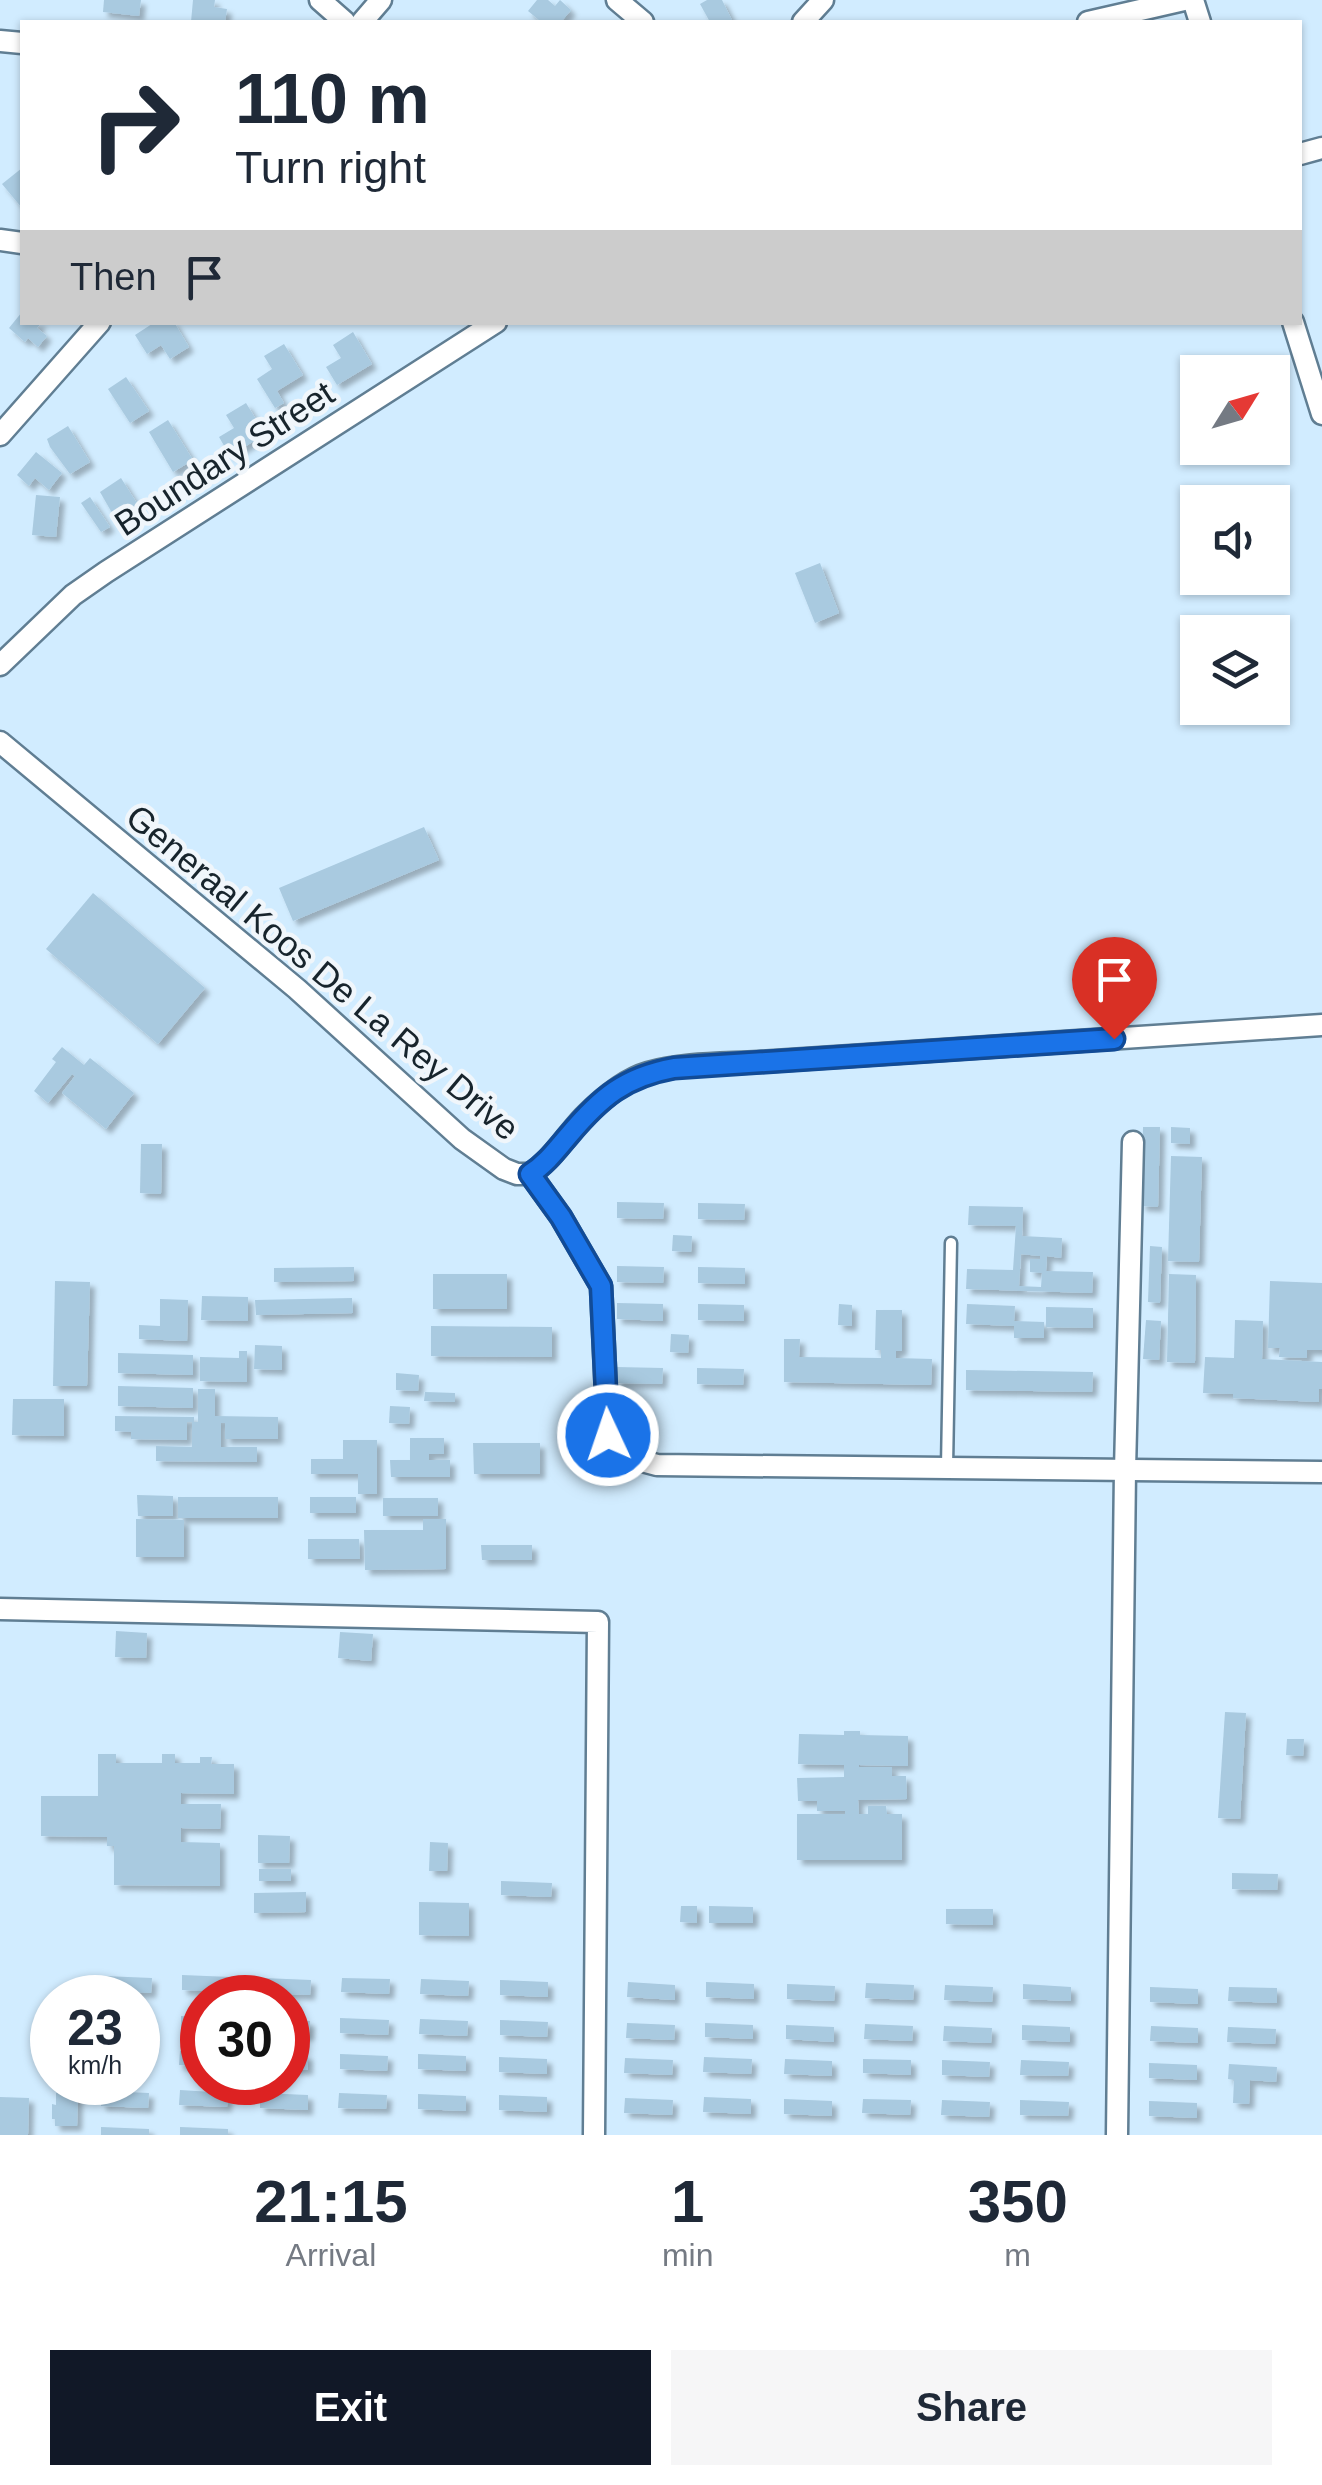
<!DOCTYPE html>
<style>
:root{--surface:#fff;--page:#f6f6f7;--text:#1f2937;--muted:#747a83;--accent:#111827}
body{margin:0;font-family:Helvetica,sans-serif;background:var(--page);color:var(--text);height:100vh;display:flex;flex-direction:column;font-size:38px;white-space:nowrap}
*{box-sizing:border-box;margin:0}
p{font-size:32px;color:var(--muted)}
.icon{flex:none;width:55px;height:55px;fill:none;stroke:currentColor;stroke-width:2;stroke-linecap:round;stroke-linejoin:round}
.map{position:relative;height:2135px;overflow:hidden}
.side{display:flex;flex-direction:column;background:var(--surface);flex:1}
.side>*{flex:none}
.hud{position:absolute;left:20px;top:20px;width:1282px;height:305px;border-radius:0px;box-shadow:0 2px 8px #0004;background:#fff;color:var(--text);overflow:hidden}
.needle{width:65px;rotate:53deg}
.tools{position:absolute;left:1180px;top:355px;display:grid;gap:20px}
.tools a{display:grid;place-items:center;width:110px;height:110px;border-radius:0px;background:var(--surface);box-shadow:0 2px 8px #0004;font-size:50px}
.speed{position:absolute;left:30px;top:1975px;display:flex;gap:20px;font-size:50px;font-weight:700;text-align:center}
.speed>*{display:grid;place-content:center;width:130px;height:130px;border-radius:50%;background:var(--surface);box-shadow:0 2px 8px #0004;line-height:1}
.speed small{font-size:25px;font-weight:400}
.speed .limit{border:15px solid #d22;background:#fff;color:#111}
.pin{position:absolute;display:grid;place-items:center;width:85px;height:85px;color:#fff;margin:-102px -42px;border-radius:50% 50% 50% 0;rotate:-45deg;box-shadow:0 0 10px #0007}
.pin .icon{rotate:45deg}
.me{position:absolute;width:110px;margin:-55px;rotate:357deg;stroke-linejoin:round;filter:drop-shadow(0 0 8px #0008)}
.turn{display:flex;align-items:center;gap:35px;height:210px;padding:0 50px;font-size:45px}
.turn .icon{width:130px;height:130px;stroke-width:2.5}
.turn b{display:block;font-size:70px;line-height:85px}
.then{display:flex;align-items:center;height:95px;padding:0 50px;background:#0003;gap:20px;font-size:38px}
.eta{display:flex;justify-content:space-evenly;align-items:center;height:170px;text-align:center}
.eta b{font-size:60px;font-weight:700;line-height:70px}
.button{display:flex;gap:20px;margin-top:auto;padding:20px 50px}
.button a{flex:1;height:115px;border-radius:0px;background:var(--accent);color:#fff;font-size:40px;font-weight:700;line-height:115px;text-align:center}
.button a+a{background:var(--page);color:var(--text)}
.map>svg:first-child{display:block}
.building{fill:#a9cae0;fill-rule:evenodd;filter:url(#shadow)}
.lines{fill:none;stroke-linecap:round;stroke-linejoin:round}
.lane-casing{stroke:#607e93;stroke-width:15}
.street-casing{stroke:#607e93;stroke-width:25}
.lane{stroke:#fff;stroke-width:10}
.street{stroke:#fff;stroke-width:20}
.route-casing{stroke:#114b97;stroke-width:25}
.route{stroke:#1a73e8;stroke-width:18}
.labels{text-anchor:middle;dominant-baseline:central;stroke-width:9;stroke-linejoin:round;paint-order:stroke}
.street-label{font-size:35px;fill:#17242c;stroke:#f0f6fb}
</style>
<div class="map">
<svg width="1322" height="2135" viewBox="0 0 1322 2135">
<defs>
<filter id="shadow"><feDropShadow dx="5" dy="5" stdDeviation="2.5" flood-color="#0004"/></filter>
</defs>
<rect width="100%" height="100%" fill="#d1ecff"/>
<g class="building">
<polygon points="104,0 141,0 139,16 103,12"/>
<polygon points="193,0 215,0 214,7 227,9 225,22 191,22"/>
<polygon points="537,0 548,0 555,6 560,0 571,10 561,22 537,22 539,20 528,11"/>
<polygon points="707,0 722,0 733,22 710,22 700,4"/>
<polygon points="22,168 22,208 2,184"/>
<polygon points="22,312 22,322 42,322 37,328 47,336 38,347 28,338 25,342 9,328"/>
<polygon points="155,322 174,322 189,347 170,359 161,345 147,354 135,335"/>
<polygon points="353,332 372,364 337,385 326,367 341,358 333,345"/>
<polygon points="284,344 303,375 277,391 284,403 275,408 257,379 272,369 264,356"/>
<polygon points="126,377 149,411 130,423 108,389"/>
<polygon points="246,403 265,434 230,456 219,437 234,428 226,415"/>
<polygon points="168,420 193,460 173,472 149,432"/>
<polygon points="68,426 90,462 70,474 50,447 47,439"/>
<polygon points="36,452 62,473 49,490 35,478 29,486 17,475"/>
<polygon points="121,478 138,505 118,519 115,518 100,492"/>
<polygon points="36,495 60,497 56,537 32,535"/>
<polygon points="90,497 110,527 101,532 81,503"/>
<polygon points="820,563 839,613 815,623 795,573"/>
<polygon points="424,827 439,860 293,921 279,888"/>
<polygon points="93,893 205,988 158,1044 46,949"/>
<polygon points="62,1047 84,1065 90,1058 134,1093 106,1129 62,1093 75,1076 72,1074 48,1103 34,1091 56,1062 52,1059"/>
<polygon points="1143,1127 1160,1127 1158,1207 1141,1206"/>
<polygon points="1171,1127 1190,1128 1190,1144 1171,1143"/>
<polygon points="141,1144 162,1144 161,1194 140,1193"/>
<polygon points="1171,1156 1202,1157 1199,1262 1168,1261"/>
<polygon points="617,1202 664,1203 663,1219 617,1218"/>
<polygon points="698,1203 745,1204 744,1220 698,1219"/>
<path d="M969,1206L1023,1207L1022,1236L1062,1238L1061,1258L1047,1256L1046,1271L1093,1272L1092,1293L966,1289L967,1269L1013,1270L1016,1226L968,1225ZM1021,1254L1040,1256V1259H1030V1272L1042,1273L1041,1287L1019,1286Z"/>
<polygon points="673,1235 692,1236 691,1252 672,1251"/>
<polygon points="1150,1246 1162,1247 1160,1303 1148,1302"/>
<polygon points="617,1266 664,1267 663,1283 617,1282"/>
<polygon points="354,1267 354,1281 274,1282 274,1268"/>
<polygon points="698,1267 745,1268 745,1284 698,1283"/>
<rect x="433" y="1274" width="74" height="35"/>
<polygon points="1169,1274 1196,1275 1195,1363 1167,1362"/>
<polygon points="55,1281 90,1282 87,1386 53,1386"/>
<polygon points="1270,1281 1322,1283 1322,1350 1307,1350 1307,1358 1279,1357 1280,1348 1268,1348"/>
<polygon points="202,1296 248,1297 248,1321 201,1320"/>
<polygon points="352,1298 353,1313 256,1315 255,1300"/>
<polygon points="160,1299 188,1300 187,1341 139,1339 139,1325 160,1326"/>
<polygon points="617,1303 663,1304 663,1321 617,1319"/>
<polygon points="698,1304 744,1305 744,1321 698,1320"/>
<polygon points="839,1304 852,1305 852,1326 838,1325"/>
<polygon points="967,1304 1015,1306 1014,1321 1044,1322 1044,1338 1014,1338 1014,1326 966,1324"/>
<polygon points="1046,1307 1093,1308 1093,1328 1046,1327"/>
<polygon points="876,1310 902,1310 902,1351 896,1351 896,1358 932,1359 931,1385 784,1382 784,1339 800,1339 799,1357 881,1358 881,1350 875,1350"/>
<polygon points="1146,1320 1161,1321 1159,1360 1143,1359"/>
<polygon points="1235,1320 1263,1321 1262,1359 1322,1362 1322,1389 1319,1389 1319,1402 1233,1398 1233,1394 1203,1393 1205,1357 1234,1358"/>
<polygon points="431,1326 552,1327 552,1357 431,1356"/>
<polygon points="671,1334 689,1335 688,1353 670,1352"/>
<polygon points="255,1345 282,1346 282,1370 254,1369"/>
<polygon points="239,1351 247,1351 247,1382 200,1381 200,1357 239,1358"/>
<polygon points="118,1353 193,1355 193,1375 118,1373"/>
<polygon points="616,1367 663,1368 662,1384 616,1383"/>
<polygon points="697,1368 744,1369 743,1385 697,1384"/>
<polygon points="966,1370 1093,1372 1092,1392 966,1390"/>
<polygon points="396,1373 419,1375 418,1391 396,1390"/>
<polygon points="118,1386 193,1388 193,1408 118,1406"/>
<polygon points="198,1389 215,1389 215,1416 278,1417 278,1439 225,1439 225,1423 221,1423 221,1447 257,1447 257,1462 156,1461 156,1446 192,1447 192,1422 198,1422"/>
<polygon points="425,1392 455,1393 455,1402 424,1401"/>
<polygon points="13,1399 64,1399 64,1436 12,1435"/>
<polygon points="390,1406 410,1407 409,1424 389,1423"/>
<polygon points="115,1416 194,1417 194,1422 187,1422 187,1440 131,1439 131,1432 115,1431"/>
<polygon points="410,1438 444,1438 444,1454 429,1454 429,1460 450,1460 450,1477 391,1477 390,1460 410,1460"/>
<polygon points="343,1440 377,1440 377,1494 358,1494 358,1474 311,1474 311,1459 343,1459"/>
<polygon points="473,1443 540,1443 540,1474 474,1474"/>
<polygon points="137,1495 173,1496 173,1516 138,1516"/>
<rect x="178" y="1497" width="100" height="21"/>
<rect x="310" y="1497" width="46" height="16"/>
<rect x="383" y="1498" width="55" height="18"/>
<polygon points="136,1519 184,1520 184,1557 136,1557"/>
<polygon points="423,1519 446,1519 446,1569 365,1570 364,1530 423,1530"/>
<polygon points="308,1539 359,1539 360,1559 308,1559"/>
<polygon points="481,1545 532,1545 532,1560 482,1560"/>
<polygon points="116,1631 147,1633 146,1658 115,1657"/>
<polygon points="340,1632 373,1634 371,1661 338,1658"/>
<polygon points="1225,1712 1246,1713 1240,1819 1218,1818"/>
<polygon points="844,1731 860,1731 860,1735 908,1736 908,1766 859,1765 859,1767 892,1767 892,1776 906,1776 907,1799 858,1800 859,1814 868,1814 868,1806 886,1806 887,1814 902,1814 902,1860 797,1860 797,1814 845,1814 845,1811 817,1811 817,1801 798,1801 797,1778 844,1777 844,1765 798,1764 799,1734 844,1735"/>
<polygon points="1287,1739 1304,1739 1303,1756 1286,1755"/>
<polygon points="98,1754 116,1754 116,1763 162,1763 162,1754 175,1754 175,1763 200,1763 200,1757 212,1757 211,1764 234,1764 234,1794 181,1793 181,1804 221,1804 220,1829 181,1828 181,1842 220,1843 220,1886 114,1885 114,1846 107,1846 107,1837 41,1836 41,1796 98,1796"/>
<polygon points="258,1835 290,1836 289,1863 258,1863"/>
<polygon points="430,1842 448,1843 447,1871 429,1871"/>
<rect x="259" y="1869" width="32" height="12"/>
<polygon points="1232,1873 1278,1874 1277,1890 1232,1889"/>
<polygon points="501,1881 552,1883 551,1897 501,1895"/>
<polygon points="306,1892 306,1912 254,1913 254,1893"/>
<polygon points="419,1902 469,1903 469,1936 419,1935"/>
<polygon points="681,1906 697,1906 697,1923 680,1922"/>
<polygon points="709,1906 753,1907 753,1923 709,1923"/>
<polygon points="946,1909 993,1909 993,1925 946,1924"/>
<polygon points="182,1975 231,1977 230,1992 182,1990"/>
<polygon points="104,1976 152,1978 151,1993 103,1991"/>
<polygon points="263,1978 311,1980 310,1995 262,1993"/>
<polygon points="342,1978 390,1979 389,1994 341,1992"/>
<polygon points="421,1979 469,1981 468,1996 420,1994"/>
<polygon points="500,1980 548,1982 548,1997 500,1995"/>
<polygon points="628,1982 675,1985 675,2000 627,1997"/>
<polygon points="706,1982 754,1984 754,1999 706,1997"/>
<polygon points="866,1983 914,1985 913,2000 865,1998"/>
<polygon points="787,1984 835,1986 834,2001 787,1999"/>
<polygon points="1023,1984 1071,1987 1071,2001 1023,1999"/>
<polygon points="945,1985 993,1987 992,2002 944,2000"/>
<polygon points="1150,1987 1198,1989 1198,2004 1150,2002"/>
<polygon points="1229,1987 1277,1988 1277,2003 1228,2001"/>
<polygon points="181,2016 202,2017 202,2032 181,2031"/>
<polygon points="340,2018 389,2020 388,2035 340,2033"/>
<polygon points="420,2019 468,2021 467,2036 419,2034"/>
<polygon points="288,2020 310,2021 309,2036 288,2035"/>
<polygon points="500,2020 548,2022 547,2037 500,2035"/>
<polygon points="627,2023 675,2025 674,2040 626,2038"/>
<polygon points="705,2023 753,2025 753,2039 705,2037"/>
<polygon points="865,2024 913,2026 912,2041 864,2039"/>
<polygon points="786,2025 834,2027 834,2042 786,2039"/>
<polygon points="1022,2025 1070,2027 1070,2042 1022,2040"/>
<polygon points="944,2026 992,2028 991,2043 943,2041"/>
<polygon points="1151,2026 1198,2028 1198,2043 1150,2041"/>
<polygon points="1228,2027 1276,2029 1275,2044 1227,2042"/>
<polygon points="180,2051 202,2052 202,2066 179,2065"/>
<polygon points="288,2054 308,2055 308,2070 288,2069"/>
<polygon points="340,2054 388,2056 387,2071 340,2069"/>
<polygon points="418,2054 466,2056 466,2071 418,2069"/>
<polygon points="499,2057 547,2059 547,2074 499,2072"/>
<polygon points="704,2057 752,2059 751,2074 703,2072"/>
<polygon points="625,2058 673,2060 672,2075 624,2073"/>
<polygon points="785,2059 832,2061 832,2076 784,2074"/>
<polygon points="863,2059 911,2060 911,2075 863,2073"/>
<polygon points="942,2060 990,2062 989,2077 942,2075"/>
<polygon points="1021,2060 1069,2062 1068,2076 1020,2075"/>
<polygon points="1149,2063 1197,2065 1197,2080 1149,2078"/>
<polygon points="1229,2064 1277,2067 1276,2082 1250,2080 1249,2104 1233,2103 1234,2080 1228,2079"/>
<polygon points="180,2090 228,2093 227,2107 179,2105"/>
<polygon points="101,2091 149,2093 148,2108 101,2106"/>
<polygon points="56,2093 78,2093 77,2126 55,2126 55,2119 52,2119 52,2104 56,2105"/>
<polygon points="260,2093 308,2095 308,2110 260,2108"/>
<polygon points="339,2093 387,2095 386,2109 338,2108"/>
<polygon points="418,2094 466,2096 466,2111 418,2109"/>
<polygon points="499,2095 547,2097 547,2112 499,2110"/>
<polygon points="0,2097 29,2098 28,2135 0,2135"/>
<polygon points="704,2097 751,2099 751,2114 703,2112"/>
<polygon points="625,2098 673,2100 672,2115 624,2113"/>
<polygon points="784,2099 832,2101 832,2116 784,2114"/>
<polygon points="863,2099 911,2100 910,2115 862,2113"/>
<polygon points="942,2100 990,2102 989,2117 941,2115"/>
<polygon points="1020,2100 1069,2102 1068,2116 1020,2115"/>
<polygon points="1149,2101 1197,2103 1197,2118 1149,2116"/>
<polygon points="101,2127 149,2129 149,2135 101,2135"/>
<polygon points="180,2127 228,2129 228,2135 180,2135"/>
</g>
<g class="lines">
<g class="lane-casing">
<polyline id="lane" points="947,1467 951,1243"/>
</g>
<g class="street-casing">
<g id="street">
<polyline points="320,0 345,22"/>
<polyline points="617,0 643,22"/>
<polyline points="1193,0 1200,22"/>
<polyline points="362,22 381,0"/>
<polyline points="803,22 823,0"/>
<polyline points="1088,22 1184,0"/>
<polyline points="0,41 22,43"/>
<polyline points="1300,154 1322,148"/>
<polyline points="0,240 22,243"/>
<polyline points="1293,322 1322,414"/>
<polyline points="0,435 100,322"/>
<polyline points="0,665 73,595 106,572 496,322"/>
<polyline points="0,742 297,989 462,1139 504,1169 517,1174 530,1174 561,1217 601,1286 608,1435 627,1457 657,1465 1322,1472"/>
<path d="M530,1174C552,1160 566,1136 584,1117C602,1099 624,1080 648,1073C683,1063 723,1064 758,1062L1322,1025"/>
<polyline points="0,1609 598,1622 594,2135"/>
<polyline points="1117,2135 1125,1470 1133,1142"/>
</g>
</g>
<use href="#lane" class="lane"/>
<use href="#street" class="street"/>
</g>
<g class="lines">
<g class="route-casing">
<path id="route" d="M608,1435L601,1286L561,1217L530,1174C546,1164 557,1149 569,1135C601,1097 625,1077 674,1068L1114,1039"/>
</g>
<use href="#route" class="route"/>
</g>
<g class="labels">
<g class="street-label">
<text transform="translate(224 458) rotate(-33)">Boundary Street</text>
<text transform="translate(323 972) rotate(40)">Generaal Koos De La Rey Drive</text>
</g>
</g>
</svg>
<div class="tools">
<a><svg class="needle" viewBox="-14 -14 28 28"><path d="M0-13l5 13h-10z" fill="#e53935"/><path d="M0 13l5-13h-10z" fill="#747a83"/></svg></a>
<a><svg class="icon" aria-label="sound" viewBox="0 0 24 24"><path d="M4 9h4l5-4v14l-5-4H4zM17 9q2 3 0 6"/></svg></a>
<a><svg class="icon" aria-label="layers" viewBox="0 0 24 24"><path d="M12 4l9 5-9 5-9-5zM3 14l9 5 9-5"/></svg></a>
</div>
<div class="speed"><div>23<small>km/h</small></div><div class="limit">30</div></div>
<div class="pin" style="left:1114px;top:1039px;background:#d93025"><svg class="icon" aria-label="arrive" viewBox="0 0 24 24"><path d="M6 21V4h12l-3 4 3 4H6"/></svg></div>
<svg class="me" style="left:608px;top:1435px" viewBox="-20 -20 40 40"><circle r="17" fill="#1a73e8" stroke="#fff" stroke-width="3"/><path d="M0-11L8 9 0 5-8 9z" fill="#fff"/></svg>
<div class="hud">
<div class="turn"><svg class="icon" aria-label="right" viewBox="0 0 24 24"><path d="M7 20v-9h11M14 6l5 5-5 5"/></svg><div><b>110 m</b>Turn right</div></div>
<div class="then">Then<svg class="icon" aria-label="arrive" viewBox="0 0 24 24"><path d="M6 21V4h12l-3 4 3 4H6"/></svg></div>
</div>
</div>
<section class="side">
<div class="eta">
<div><b>21:15</b><p>Arrival</p></div>
<div><b>1</b><p>min</p></div>
<div><b>350</b><p>m</p></div>
</div>
<div class="button"><a>Exit</a><a>Share</a></div>
</section>
